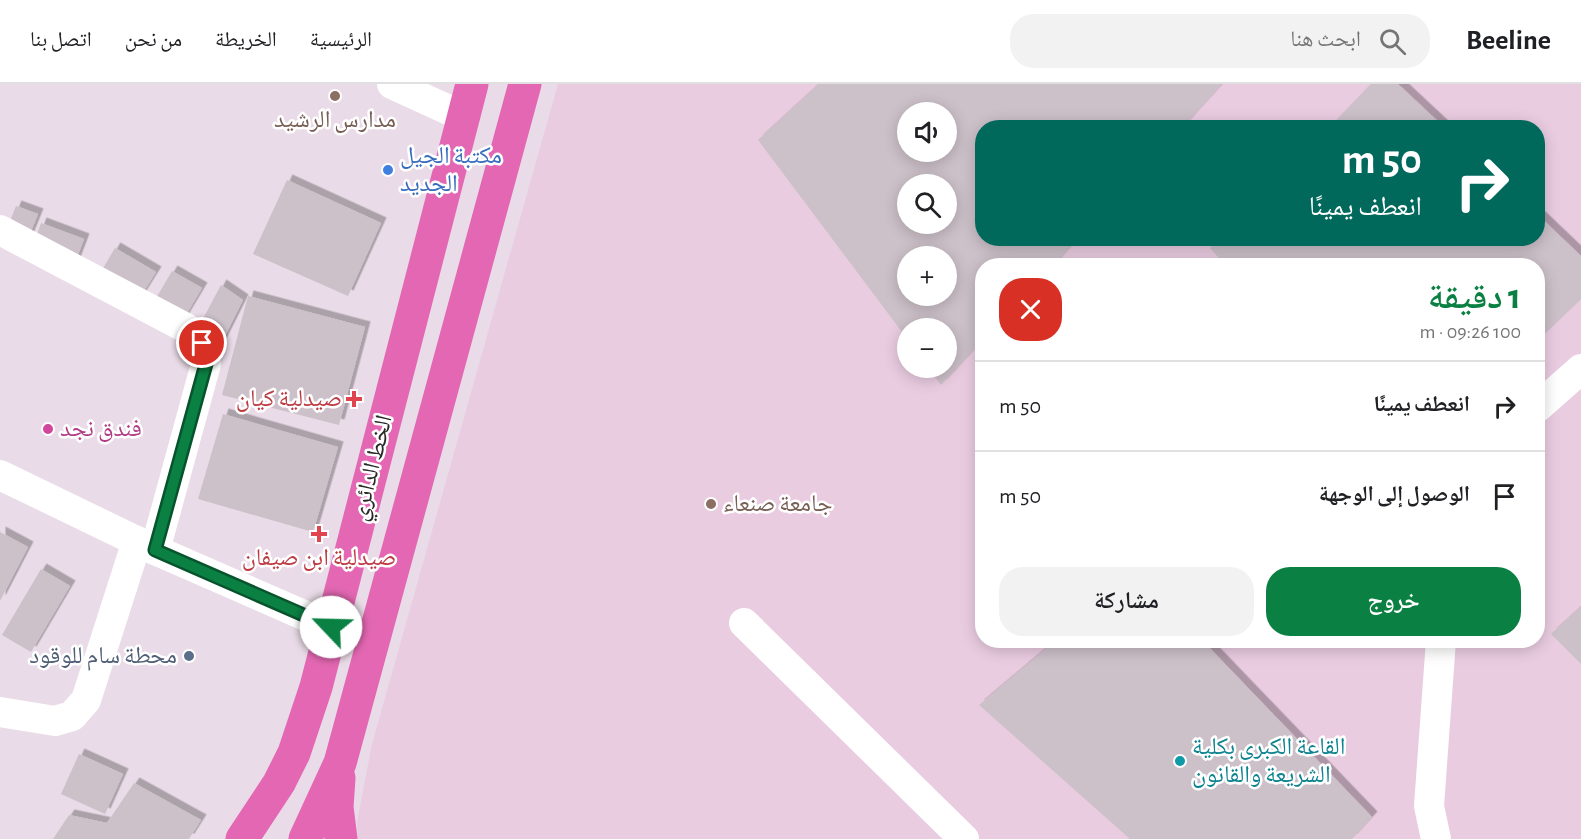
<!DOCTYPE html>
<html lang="ar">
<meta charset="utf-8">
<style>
:root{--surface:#fff;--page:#f2f2f2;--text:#202124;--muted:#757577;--line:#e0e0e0;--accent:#0b8043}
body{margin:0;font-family:"Alegreya Sans","Noto Naskh Arabic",sans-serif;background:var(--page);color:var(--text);direction:rtl;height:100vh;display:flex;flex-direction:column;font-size:22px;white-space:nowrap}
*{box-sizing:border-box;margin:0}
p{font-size:20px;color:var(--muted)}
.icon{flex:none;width:33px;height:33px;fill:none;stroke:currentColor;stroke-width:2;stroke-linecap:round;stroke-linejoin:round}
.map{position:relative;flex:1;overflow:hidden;direction:ltr}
.sheet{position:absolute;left:975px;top:174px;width:570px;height:390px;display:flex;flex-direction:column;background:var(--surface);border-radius:24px;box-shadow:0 3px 15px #0003;direction:rtl}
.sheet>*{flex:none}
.guide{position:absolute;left:975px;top:36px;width:570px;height:126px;border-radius:24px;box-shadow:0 3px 15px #0003;direction:rtl;background:#00695c;color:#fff;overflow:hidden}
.controls{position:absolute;left:897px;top:18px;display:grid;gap:12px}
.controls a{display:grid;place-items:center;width:60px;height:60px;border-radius:50%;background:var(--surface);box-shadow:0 3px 15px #0003;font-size:30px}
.pin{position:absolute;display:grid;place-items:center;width:51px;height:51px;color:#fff;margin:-26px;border:3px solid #fff;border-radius:50%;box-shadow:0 2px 6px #0007}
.me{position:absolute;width:66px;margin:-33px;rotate:294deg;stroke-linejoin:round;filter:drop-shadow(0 0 4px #0008)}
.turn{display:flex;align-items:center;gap:21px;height:126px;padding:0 24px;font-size:27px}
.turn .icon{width:78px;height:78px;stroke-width:2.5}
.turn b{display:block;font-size:42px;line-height:51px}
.round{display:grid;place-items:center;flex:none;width:63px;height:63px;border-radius:24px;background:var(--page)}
.summary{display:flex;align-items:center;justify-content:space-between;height:102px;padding:0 24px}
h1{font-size:36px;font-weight:600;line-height:45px;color:var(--accent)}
.primary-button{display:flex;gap:12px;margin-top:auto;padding:12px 24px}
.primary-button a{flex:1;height:69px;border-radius:24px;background:var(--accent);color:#fff;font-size:24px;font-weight:600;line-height:69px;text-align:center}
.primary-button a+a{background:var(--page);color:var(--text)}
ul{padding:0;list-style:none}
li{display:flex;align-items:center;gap:18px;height:90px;padding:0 24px;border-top:2px solid var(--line)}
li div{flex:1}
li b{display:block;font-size:22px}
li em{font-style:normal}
header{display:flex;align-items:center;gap:36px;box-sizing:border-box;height:84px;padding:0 30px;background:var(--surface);border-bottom:2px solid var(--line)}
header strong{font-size:28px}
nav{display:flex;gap:33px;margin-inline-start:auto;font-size:21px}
.search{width:420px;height:54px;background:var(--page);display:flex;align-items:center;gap:15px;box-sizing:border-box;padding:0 21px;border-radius:24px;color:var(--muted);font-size:22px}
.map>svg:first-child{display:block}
.education{fill:#eacce1;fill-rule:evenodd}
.building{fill:#ccc0c9;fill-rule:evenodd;filter:url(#shadow)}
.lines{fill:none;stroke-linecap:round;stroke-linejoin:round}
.minor{stroke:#fff;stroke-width:30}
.major{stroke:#e367b2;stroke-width:33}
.route-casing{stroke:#07532c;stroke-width:15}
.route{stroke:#0b8043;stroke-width:10}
.education-dot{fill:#8d6e63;stroke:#fff;stroke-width:2}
.shop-dot{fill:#3f7fe0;stroke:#fff;stroke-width:2}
.health-dot{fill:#e0444e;stroke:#fff;stroke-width:2}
.hotel-dot{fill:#d1479c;stroke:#fff;stroke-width:2}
.service-dot{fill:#5c6f8a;stroke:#fff;stroke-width:2}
.culture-dot{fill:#0f9aa8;stroke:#fff;stroke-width:2}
.labels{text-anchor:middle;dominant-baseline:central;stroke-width:5;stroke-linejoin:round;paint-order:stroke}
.education-label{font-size:24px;fill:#785e54;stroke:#fff}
.shop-label{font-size:24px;fill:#366cbe;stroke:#fff;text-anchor:start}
.health-label{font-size:24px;fill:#be3a42;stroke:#fff;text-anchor:end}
.hotel-label{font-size:24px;fill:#b23c85;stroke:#fff;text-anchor:start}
.street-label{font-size:24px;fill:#282828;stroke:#fff}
.service-label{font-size:24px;fill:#4e5e75;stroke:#fff;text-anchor:end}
.culture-label{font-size:24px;fill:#0d838f;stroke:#fff;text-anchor:start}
</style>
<header>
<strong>Beeline</strong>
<div class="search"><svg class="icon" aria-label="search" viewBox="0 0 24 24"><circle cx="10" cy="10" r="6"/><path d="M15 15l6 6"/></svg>ابحث هنا</div>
<nav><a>الرئيسية</a><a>الخريطة</a><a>من نحن</a><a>اتصل بنا</a></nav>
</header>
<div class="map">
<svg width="1581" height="755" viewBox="0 0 1581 755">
<defs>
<filter id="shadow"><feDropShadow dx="5.5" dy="-5.5" stdDeviation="0" flood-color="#0004"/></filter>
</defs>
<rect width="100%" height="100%" fill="#e9dbe7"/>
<path class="education" d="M558,0H1581V755H358L357,738L372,660ZM908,28H946V68H908ZM982,44H1538V154H982ZM908,100H946V140H908ZM908,172H946V212H908ZM982,182H1538V556H982ZM908,244H946V284H908Z"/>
<g class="building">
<path d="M819,0H1222L1182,44H982V154H1078L1053,182H982V257L941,301L928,284H946V244H908V256L758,56ZM908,28H946V68H908ZM908,100H946V140H908ZM908,172H946V212H908Z"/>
<polygon points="1371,0 1398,0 1445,44 1329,44"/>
<polygon points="287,96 381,139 348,212 253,170"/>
<polygon points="16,122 38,130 21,172 0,163"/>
<polygon points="1538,131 1581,172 1581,215 1538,256 1538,182 1226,182 1210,164 1220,154 1538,154"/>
<polygon points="41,139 84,155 70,192 28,176"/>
<polygon points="115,164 156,188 136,220 96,196"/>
<polygon points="172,187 202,204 177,246 148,228"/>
<polygon points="221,201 243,216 220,262 198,244"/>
<polygon points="248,212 365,243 339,341 222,311"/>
<polygon points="223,330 338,363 313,448 198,415"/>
<polygon points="0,448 28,463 0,517"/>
<polygon points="41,485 70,502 31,568 2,551"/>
<polygon points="1581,523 1581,580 1551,550"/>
<polygon points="1056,556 1202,556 1372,733 1352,755 1130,755 979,621"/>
<polygon points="79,670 123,690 105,730 61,710"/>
<polygon points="134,699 201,736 189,755 53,755 69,731 107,739"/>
</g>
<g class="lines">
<g class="minor">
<polyline points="392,0 462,32"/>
<polyline points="0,146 186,244 202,259 206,280 155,466"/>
<polyline points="1538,323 1581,285"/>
<polyline points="0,391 155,466 331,543"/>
<polyline points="744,539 964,755"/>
<polyline points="0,628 55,637 72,632 86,616 137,457"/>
<polyline points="1436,755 1429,722 1441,556"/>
</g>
<g class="major">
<polyline points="339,694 337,723 341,755"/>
<polyline points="242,755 279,699 294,669 316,603 472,0"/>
<polyline points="305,755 340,679 525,0"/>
</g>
</g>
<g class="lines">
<g class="route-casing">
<polyline id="route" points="202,259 206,280 155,466 331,543"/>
</g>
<use href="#route" class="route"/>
</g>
<g class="education-dot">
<circle cx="335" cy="12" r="6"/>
<circle cx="711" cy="420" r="6"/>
</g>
<circle class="shop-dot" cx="388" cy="86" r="6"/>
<g class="health-dot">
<path d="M351 306h6v6h6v6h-6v6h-6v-6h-6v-6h6z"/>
<path d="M316 441h6v6h6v6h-6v6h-6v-6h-6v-6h6z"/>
</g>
<circle class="hotel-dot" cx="48" cy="345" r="6"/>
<circle class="service-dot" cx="189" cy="572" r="6"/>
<circle class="culture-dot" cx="1180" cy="677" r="6"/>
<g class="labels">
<g class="education-label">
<text x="335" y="36">مدارس الرشيد</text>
<text x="723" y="420" text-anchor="start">جامعة صنعاء</text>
</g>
<g class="shop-label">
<text x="400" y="72">مكتبة الجيل<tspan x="400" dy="28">الجديد</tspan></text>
</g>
<g class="health-label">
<text x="342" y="315">صيدلية كيان</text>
<text x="319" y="474" text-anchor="middle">صيدلية ابن صيفان</text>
</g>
<g class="hotel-label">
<text x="60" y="345">فندق نجد</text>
</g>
<g class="street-label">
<text transform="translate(372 384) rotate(-76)">الخط الدائري</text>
</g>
<g class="service-label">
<text x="177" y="572">محطة سام للوقود</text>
</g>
<g class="culture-label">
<text x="1192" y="663">القاعة الكبرى بكلية<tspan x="1192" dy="28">الشريعة والقانون</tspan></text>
</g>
</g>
</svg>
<div class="controls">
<a><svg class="icon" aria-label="sound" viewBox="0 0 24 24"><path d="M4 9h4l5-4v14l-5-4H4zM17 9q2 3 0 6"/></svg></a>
<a><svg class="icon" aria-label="search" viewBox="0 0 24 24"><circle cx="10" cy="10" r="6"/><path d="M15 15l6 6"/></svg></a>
<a>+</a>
<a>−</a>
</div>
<div class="pin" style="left:202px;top:259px;background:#d93025"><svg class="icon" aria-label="arrive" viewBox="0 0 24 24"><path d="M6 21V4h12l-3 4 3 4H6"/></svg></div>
<svg class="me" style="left:331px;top:543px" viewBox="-20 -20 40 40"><circle r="19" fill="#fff"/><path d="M0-13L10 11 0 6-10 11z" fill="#0b8043"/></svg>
<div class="guide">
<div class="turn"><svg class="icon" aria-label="right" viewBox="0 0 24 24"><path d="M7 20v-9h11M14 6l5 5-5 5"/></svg><div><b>50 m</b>انعطف يمينًا</div></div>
</div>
<section class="sheet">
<div class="summary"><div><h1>1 دقيقة</h1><p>100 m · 09:26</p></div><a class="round" style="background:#d93025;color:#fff"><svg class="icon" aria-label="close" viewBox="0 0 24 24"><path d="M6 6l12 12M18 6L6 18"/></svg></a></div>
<ul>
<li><svg class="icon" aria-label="right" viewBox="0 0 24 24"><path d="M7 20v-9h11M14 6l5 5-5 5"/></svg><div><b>انعطف يمينًا</b></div><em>50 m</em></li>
<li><svg class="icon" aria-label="arrive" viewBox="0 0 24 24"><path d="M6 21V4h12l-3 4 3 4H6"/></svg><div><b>الوصول إلى الوجهة</b></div><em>50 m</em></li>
</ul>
<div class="primary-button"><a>خروج</a><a>مشاركة</a></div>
</section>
</div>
